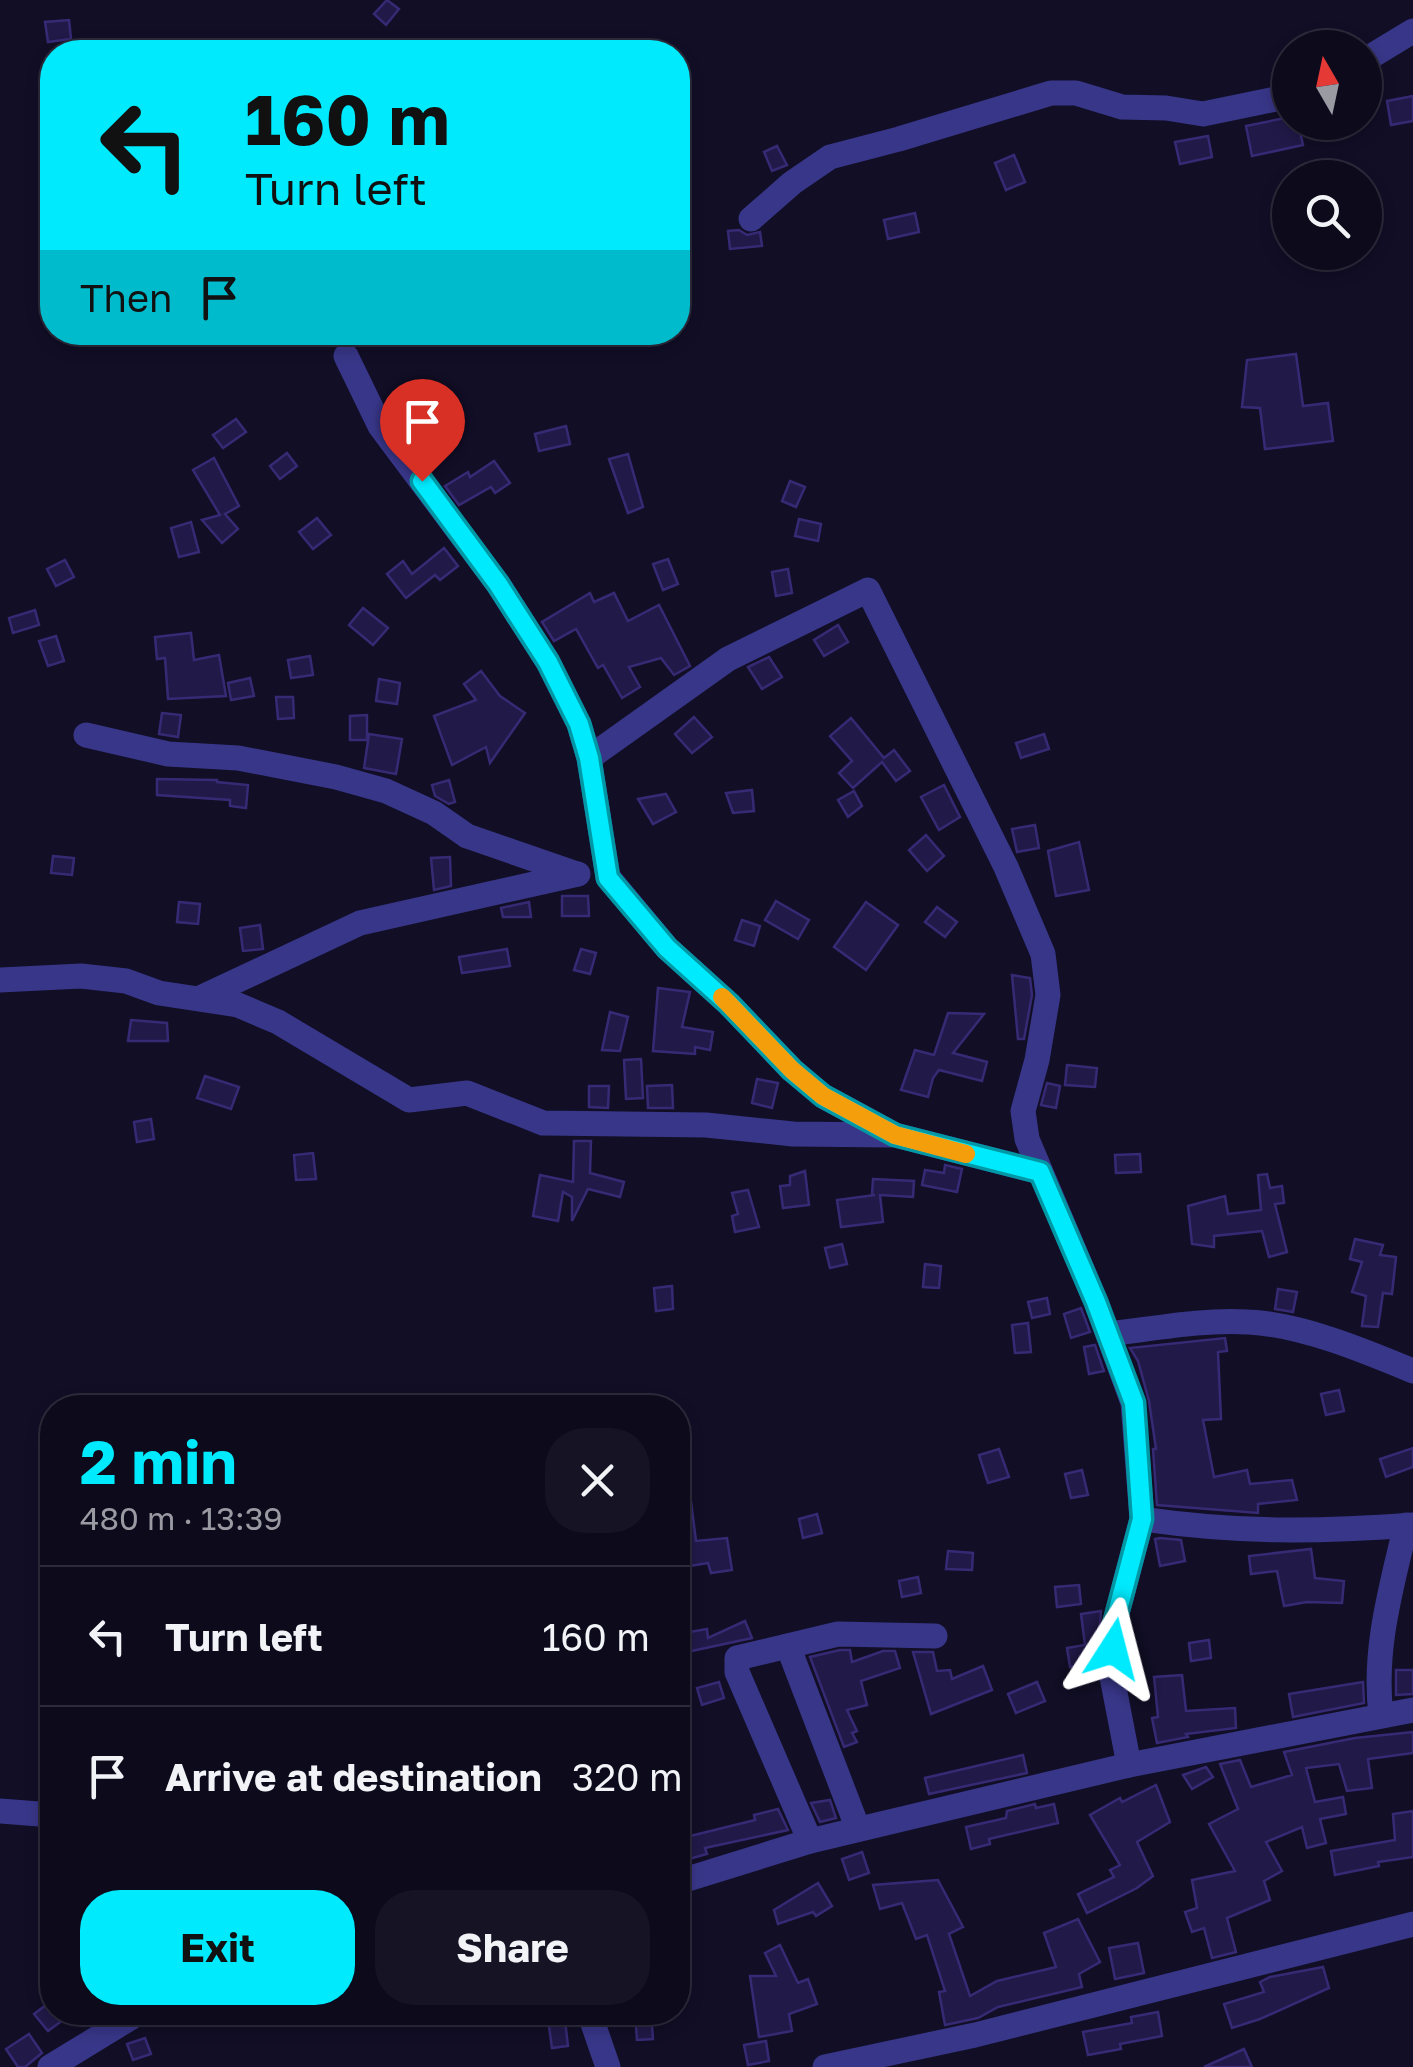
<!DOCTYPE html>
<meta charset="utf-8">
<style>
:root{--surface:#0d0a1c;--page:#161325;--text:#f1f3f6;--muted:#9a9aa3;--line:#2d2b3b;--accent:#00eafe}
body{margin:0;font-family:"Golos Text",sans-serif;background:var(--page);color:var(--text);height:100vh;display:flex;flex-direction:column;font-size:38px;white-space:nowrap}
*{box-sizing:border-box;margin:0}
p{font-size:32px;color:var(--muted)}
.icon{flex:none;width:55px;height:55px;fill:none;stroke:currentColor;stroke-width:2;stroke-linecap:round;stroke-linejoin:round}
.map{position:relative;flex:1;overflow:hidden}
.details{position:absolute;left:40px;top:1395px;width:650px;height:630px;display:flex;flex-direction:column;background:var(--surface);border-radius:40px;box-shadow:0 5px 15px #0003,0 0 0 2px var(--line)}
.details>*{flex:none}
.banner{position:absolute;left:40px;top:40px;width:650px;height:305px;border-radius:40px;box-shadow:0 5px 15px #0003,0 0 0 2px var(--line);background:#00eafe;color:#111;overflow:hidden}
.needle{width:65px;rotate:351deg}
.tools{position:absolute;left:1272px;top:30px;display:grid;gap:20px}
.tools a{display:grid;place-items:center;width:110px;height:110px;border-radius:50%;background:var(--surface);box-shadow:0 5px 15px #0003,0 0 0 2px var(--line);font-size:50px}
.pin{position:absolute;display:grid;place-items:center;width:85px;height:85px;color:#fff;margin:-102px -42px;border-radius:50% 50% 50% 0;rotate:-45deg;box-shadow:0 0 10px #0007}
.pin .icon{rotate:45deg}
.me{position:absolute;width:110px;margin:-55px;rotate:9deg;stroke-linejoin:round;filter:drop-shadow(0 0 8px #0008)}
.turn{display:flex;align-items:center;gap:35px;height:210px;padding:0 40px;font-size:45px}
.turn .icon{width:130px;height:130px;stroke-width:2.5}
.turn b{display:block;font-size:70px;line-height:85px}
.then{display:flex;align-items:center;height:95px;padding:0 40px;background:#0003;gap:20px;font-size:38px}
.round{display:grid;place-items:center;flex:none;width:105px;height:105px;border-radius:40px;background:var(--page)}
.headline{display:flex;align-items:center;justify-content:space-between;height:170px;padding:0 40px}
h1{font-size:60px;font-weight:700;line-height:75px;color:var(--accent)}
.primary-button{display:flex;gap:20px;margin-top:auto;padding:20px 40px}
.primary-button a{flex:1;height:115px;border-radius:40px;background:var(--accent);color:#111;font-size:40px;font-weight:700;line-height:115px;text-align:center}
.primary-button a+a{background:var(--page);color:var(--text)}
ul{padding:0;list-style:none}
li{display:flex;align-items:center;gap:30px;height:140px;padding:0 40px;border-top:2px solid var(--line)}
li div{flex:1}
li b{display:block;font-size:38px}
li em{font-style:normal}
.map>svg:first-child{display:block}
.building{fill:#211948;stroke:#372a75;stroke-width:2.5}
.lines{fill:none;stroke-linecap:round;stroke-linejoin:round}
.street{stroke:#383688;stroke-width:25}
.route-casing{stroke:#0098a5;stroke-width:25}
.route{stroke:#00eafe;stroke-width:18}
.slow{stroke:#f59e0b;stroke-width:18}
</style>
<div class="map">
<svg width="1413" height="2067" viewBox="0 0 1413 2067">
<rect width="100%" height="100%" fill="#110e26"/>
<g class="building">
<polygon points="387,0 399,9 386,25 374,14"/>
<polygon points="69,20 71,39 48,42 45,22"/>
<polygon points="1413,96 1413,121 1391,125 1387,101"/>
<polygon points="1290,117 1290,122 1298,122 1303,145 1252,156 1246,126"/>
<polygon points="1208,136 1212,157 1180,164 1175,142"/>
<polygon points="777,146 787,165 772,171 764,152"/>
<polygon points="1014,155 1025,182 1006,190 995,163"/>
<polygon points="915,213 919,232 888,239 884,220"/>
<polygon points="739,230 747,235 760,232 762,246 730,249 728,231"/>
<polygon points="1296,354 1303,406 1328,403 1333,441 1265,449 1260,408 1242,407 1247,360"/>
<polygon points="236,419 246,432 223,448 213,435"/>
<polygon points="566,426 570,444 539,451 535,434"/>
<polygon points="287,453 297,466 280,479 270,466"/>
<polygon points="628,454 643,507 628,513 609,459"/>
<polygon points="214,458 239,506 225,514 238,529 222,543 202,520 220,515 193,470"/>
<polygon points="494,461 510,483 495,493 491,487 459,505 445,486 468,472 470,477"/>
<polygon points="790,481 805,487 796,507 782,501"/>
<polygon points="317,518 331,535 313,549 299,532"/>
<polygon points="799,519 821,524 818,541 795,536"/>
<polygon points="191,522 199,552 179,557 171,528"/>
<polygon points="444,548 458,566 440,580 435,575 406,598 387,574 403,561 412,574"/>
<polygon points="668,559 678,584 663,590 653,564"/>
<polygon points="65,560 74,577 56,586 47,569"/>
<polygon points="788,569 792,593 776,596 772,572"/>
<polygon points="590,593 594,602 614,593 628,621 659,605 690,666 674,675 661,658 629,667 640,687 622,698 603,665 598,668 576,629 554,641 542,622"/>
<polygon points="363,608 388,628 373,645 349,625"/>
<polygon points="35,610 39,625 13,633 9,618"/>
<polygon points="838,625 848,642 824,656 814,640"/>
<polygon points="191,633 194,660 219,655 226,696 168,699 165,658 157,659 155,637"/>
<polygon points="56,636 64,661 48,666 39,641"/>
<polygon points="310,656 313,675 291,678 288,660"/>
<polygon points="769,657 782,677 762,689 748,667"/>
<polygon points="481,671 500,696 525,713 490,763 486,747 452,765 434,716 476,700 464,684"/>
<polygon points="250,678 254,696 231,700 228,683"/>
<polygon points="379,679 400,683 397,704 376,701"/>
<polygon points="276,697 293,697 294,718 278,719"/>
<polygon points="162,713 181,715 178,737 159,734"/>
<polygon points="367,715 367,740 350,740 350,716"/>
<polygon points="694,717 712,737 692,753 675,734"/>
<polygon points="851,718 884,758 894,750 910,771 896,781 882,762 853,788 839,773 852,761 830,736"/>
<polygon points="369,734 402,739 396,774 364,768"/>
<polygon points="1044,734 1049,749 1021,758 1016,743"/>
<polygon points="157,779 217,780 217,782 248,785 246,808 230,806 230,800 157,795"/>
<polygon points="449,780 455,802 449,804 435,796 432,785"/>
<polygon points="944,785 960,817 939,830 921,797"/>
<polygon points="752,790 754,811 733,813 726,793"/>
<polygon points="854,791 862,806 848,817 838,800"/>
<polygon points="666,794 676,812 653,824 638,799"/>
<polygon points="1035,825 1039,848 1017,852 1012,829"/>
<polygon points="926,835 944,856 927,871 909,850"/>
<polygon points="1079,842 1089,890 1056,896 1048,851"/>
<polygon points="53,856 74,858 72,875 51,873"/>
<polygon points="450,857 451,886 434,890 431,858"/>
<polygon points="562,896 588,896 589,916 562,916"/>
<polygon points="776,901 809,920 798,939 765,920"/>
<polygon points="179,902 200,904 198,924 177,922"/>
<polygon points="529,902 531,917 503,917 501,908"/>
<polygon points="866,902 898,925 866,970 834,947"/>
<polygon points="937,907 957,922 945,937 925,922"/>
<polygon points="742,920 760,926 754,946 735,940"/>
<polygon points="260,925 263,949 243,951 240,928"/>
<polygon points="507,949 510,966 462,973 459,957"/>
<polygon points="581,949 596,953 590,974 574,970"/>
<polygon points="1012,975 1030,978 1032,995 1024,1039 1018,1039"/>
<polygon points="658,988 690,992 682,1027 713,1032 710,1050 695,1047 695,1054 653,1051"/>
<polygon points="610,1012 628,1017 620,1051 602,1050"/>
<polygon points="948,1013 984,1014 953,1053 987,1062 982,1081 939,1070 933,1078 928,1097 901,1090 915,1050 934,1055"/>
<polygon points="131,1020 167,1023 168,1041 128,1041"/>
<polygon points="641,1059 643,1098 626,1099 624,1060"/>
<polygon points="1067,1065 1097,1068 1095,1087 1065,1085"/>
<polygon points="205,1076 239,1087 231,1109 197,1098"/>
<polygon points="757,1079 778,1083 772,1108 752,1103"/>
<polygon points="1047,1083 1060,1086 1056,1108 1041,1105"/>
<polygon points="672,1085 673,1108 648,1108 647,1086"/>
<polygon points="589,1086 609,1086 608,1108 589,1107"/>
<polygon points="151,1119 154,1139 137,1142 134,1122"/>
<polygon points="574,1141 591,1141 590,1173 624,1182 620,1197 588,1189 572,1221 572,1197 563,1192 558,1221 533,1216 540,1175 573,1182"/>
<polygon points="313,1153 316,1179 296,1180 294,1155"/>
<polygon points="1140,1154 1141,1172 1116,1173 1115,1155"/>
<polygon points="945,1165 962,1169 957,1192 922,1185 925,1170 944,1173"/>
<polygon points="805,1171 809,1205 783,1208 780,1186 790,1185 790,1176"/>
<polygon points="1267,1174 1270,1188 1282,1186 1284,1203 1275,1204 1287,1252 1269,1257 1262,1231 1214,1236 1214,1247 1192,1244 1188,1206 1225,1196 1228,1214 1261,1210 1258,1175"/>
<polygon points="873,1179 914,1181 913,1197 880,1195 883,1222 841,1227 837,1200 875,1195 872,1195"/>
<polygon points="748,1190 759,1227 735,1232 732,1216 738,1214 732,1193"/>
<polygon points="1355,1239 1383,1245 1380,1255 1396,1257 1392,1294 1383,1293 1378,1327 1362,1326 1366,1296 1352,1292 1362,1262 1350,1259"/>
<polygon points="842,1244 847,1264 830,1268 825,1248"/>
<polygon points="925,1264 941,1266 939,1288 923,1287"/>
<polygon points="672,1286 673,1309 656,1311 654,1288"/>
<polygon points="1278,1289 1297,1292 1293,1312 1275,1309"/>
<polygon points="1047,1298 1050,1314 1032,1318 1028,1302"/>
<polygon points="1081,1308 1090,1332 1071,1338 1064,1314"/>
<polygon points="1028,1323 1031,1352 1015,1353 1012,1325"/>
<polygon points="1225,1338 1227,1351 1218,1352 1221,1419 1203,1420 1214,1477 1247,1470 1250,1484 1292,1480 1297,1500 1258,1504 1258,1513 1157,1505 1153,1449 1156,1449 1149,1401 1138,1361 1130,1348"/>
<polygon points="1095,1345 1104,1371 1089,1374 1084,1347"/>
<polygon points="1339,1390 1344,1411 1326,1415 1321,1394"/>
<polygon points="1413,1448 1413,1467 1386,1477 1380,1459"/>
<polygon points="999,1449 1009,1477 988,1483 979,1455"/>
<polygon points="1082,1470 1088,1495 1071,1498 1065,1474"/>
<polygon points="688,1478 696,1541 727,1538 732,1570 711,1573 708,1563 678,1568 678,1479"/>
<polygon points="817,1514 822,1533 803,1538 799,1519"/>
<polygon points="1160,1538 1181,1540 1185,1561 1160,1566 1155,1539"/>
<polygon points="1311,1549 1315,1578 1344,1581 1342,1603 1307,1602 1284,1606 1277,1571 1251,1574 1249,1556"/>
<polygon points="948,1551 973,1553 972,1570 946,1569"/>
<polygon points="918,1577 921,1593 902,1597 899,1581"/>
<polygon points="1079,1585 1081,1604 1057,1607 1055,1587"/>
<polygon points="1101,1611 1097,1662 1070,1667 1067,1648 1085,1645 1081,1614"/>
<polygon points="745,1621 752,1638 678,1654 678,1634 707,1629 708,1638"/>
<polygon points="1209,1640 1211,1658 1191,1661 1189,1643"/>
<polygon points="840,1650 850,1650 852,1662 883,1651 895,1651 900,1668 861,1681 867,1705 847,1710 857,1731 852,1733 857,1742 844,1747 810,1657"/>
<polygon points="913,1652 933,1652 937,1671 950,1670 952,1679 983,1666 992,1690 931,1714"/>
<polygon points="1396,1670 1413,1670 1413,1694 1396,1695"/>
<polygon points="1182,1675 1186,1711 1235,1708 1236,1728 1186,1734 1188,1737 1157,1743 1152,1718 1158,1717 1154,1677"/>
<polygon points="719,1682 724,1698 702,1705 697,1688"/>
<polygon points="1037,1682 1045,1701 1016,1713 1008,1694"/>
<polygon points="1363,1682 1364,1703 1293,1717 1289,1694"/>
<polygon points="1413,1732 1413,1753 1368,1759 1372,1788 1347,1791 1339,1764 1306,1768 1315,1802 1343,1797 1346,1814 1320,1819 1326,1843 1307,1848 1302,1827 1266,1842 1282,1871 1264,1881 1270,1900 1227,1918 1236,1952 1212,1958 1204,1928 1192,1932 1185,1912 1197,1908 1192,1880 1235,1871 1209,1824 1238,1809 1220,1764 1240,1760 1251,1787 1292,1775 1284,1752 1355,1738"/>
<polygon points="1023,1755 1027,1773 929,1794 925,1778"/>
<polygon points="1206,1767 1213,1777 1192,1789 1183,1775"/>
<polygon points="1156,1785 1170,1822 1137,1842 1153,1876 1137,1888 1087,1913 1078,1894 1114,1877 1110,1870 1120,1865 1090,1815 1120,1798 1122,1802"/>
<polygon points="830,1800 836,1818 820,1822 811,1803"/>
<polygon points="1035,1804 1036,1808 1054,1804 1058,1823 989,1839 990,1844 971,1849 966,1827 1006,1818 1007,1811"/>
<polygon points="778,1809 788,1830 705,1848 707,1854 682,1861 678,1853 678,1839 755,1820 754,1815"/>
<polygon points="1413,1811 1413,1857 1378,1862 1379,1866 1335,1875 1331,1851 1395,1840 1393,1814"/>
<polygon points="862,1852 869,1873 849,1880 842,1859"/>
<polygon points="938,1880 963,1927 949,1934 970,1996 997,1981 1056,1967 1044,1933 1078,1919 1100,1962 1079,1974 1082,1987 998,2007 978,2018 945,2025 939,1992 945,1991 927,1935 916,1939 902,1903 880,1909 873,1885"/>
<polygon points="818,1883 832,1906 816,1916 813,1912 778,1924 774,1910"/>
<polygon points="1138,1943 1144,1973 1115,1979 1109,1948"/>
<polygon points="780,1945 798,1983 808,1979 817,2004 789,2014 792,2031 759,2037 750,1976 776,1976 765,1953"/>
<polygon points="1323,1967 1329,1988 1260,2019 1232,2028 1224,2004 1264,1992 1260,1982 1270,1977"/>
<polygon points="50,2002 52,2012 58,2012 63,2020 48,2031 34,2014"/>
<polygon points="547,2012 564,2012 568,2046 552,2048"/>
<polygon points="651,2012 653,2039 637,2040 635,2013"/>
<polygon points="1158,2012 1162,2036 1120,2044 1121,2049 1088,2055 1083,2032 1132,2023 1131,2017"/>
<polygon points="29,2034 42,2053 25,2067 18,2067 6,2049"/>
<polygon points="145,2038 151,2054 133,2060 127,2044"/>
<polygon points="766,2041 769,2061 748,2065 744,2045"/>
<polygon points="1244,2049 1252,2067 1204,2067"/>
</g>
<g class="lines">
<g class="street">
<polyline points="1365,60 1413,31"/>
<polyline points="751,219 792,183 830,157 899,139 1051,93 1076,93 1122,107 1166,108 1203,114 1290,96"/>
<polyline points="346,356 380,426 498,584 548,662 579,724 589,758 608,877 667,948 729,1004 792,1070 823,1096 895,1135 1040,1172"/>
<polyline points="86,735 168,754 238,758 336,777 386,791 434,813 467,836 577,874"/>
<polyline points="589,758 728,659 868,590 1006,867 1043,954 1048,995 1037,1060 1023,1111 1027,1139 1096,1302 1133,1403 1142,1519 1115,1621 1112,1677 1129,1765"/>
<polyline points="0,980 81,976 126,981 159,993 238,1005 278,1022 409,1100 467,1093 543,1123 706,1125 793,1134 890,1135"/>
<polyline points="200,998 360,923 578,874"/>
<path d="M1108,1334C1153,1329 1202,1319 1248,1322C1300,1324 1365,1351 1413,1371"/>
<polyline points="428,1408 428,1407"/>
<path d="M1142,1519C1239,1533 1316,1532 1413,1525"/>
<polyline points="788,1646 858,1829"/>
<path d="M1381,1715C1373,1650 1391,1589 1406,1525"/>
<polyline points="0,1811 52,1815"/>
<polyline points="810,1841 737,1672 737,1658 838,1634 935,1636"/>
<polyline points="678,1882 810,1841 1129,1765 1413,1710"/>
<polyline points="589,2012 608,2067"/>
<polyline points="50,2067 140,2012"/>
<polyline points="825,2067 975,2035 1413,1924"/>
</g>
</g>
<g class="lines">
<g class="route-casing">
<polyline id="route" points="422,481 498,584 548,662 579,724 589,758 608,878 667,948 729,1004 792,1070 823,1096 895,1135 1040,1172 1096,1302 1134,1403 1142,1519 1115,1621 1113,1649"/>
</g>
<use href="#route" class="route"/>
<polyline class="slow" points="722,997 792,1070 823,1096 895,1135 966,1154"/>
</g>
</svg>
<div class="tools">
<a><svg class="needle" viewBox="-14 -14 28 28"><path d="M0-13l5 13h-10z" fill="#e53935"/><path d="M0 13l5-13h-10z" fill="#9a9aa3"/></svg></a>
<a><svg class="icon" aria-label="search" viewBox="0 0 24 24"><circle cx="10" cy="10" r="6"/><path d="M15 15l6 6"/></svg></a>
</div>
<div class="pin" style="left:422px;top:481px;background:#d93025"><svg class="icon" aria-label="arrive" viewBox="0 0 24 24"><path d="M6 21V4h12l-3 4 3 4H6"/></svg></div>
<svg class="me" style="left:1113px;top:1649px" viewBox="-20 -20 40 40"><path d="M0-17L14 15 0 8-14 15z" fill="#00eafe" stroke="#fff" stroke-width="4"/></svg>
<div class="banner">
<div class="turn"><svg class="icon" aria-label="left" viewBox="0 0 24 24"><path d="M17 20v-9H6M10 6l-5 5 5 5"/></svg><div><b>160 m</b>Turn left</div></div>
<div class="then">Then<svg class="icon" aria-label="arrive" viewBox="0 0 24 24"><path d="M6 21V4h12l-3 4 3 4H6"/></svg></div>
</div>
<section class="details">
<div class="headline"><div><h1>2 min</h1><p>480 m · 13:39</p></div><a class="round"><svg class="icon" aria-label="close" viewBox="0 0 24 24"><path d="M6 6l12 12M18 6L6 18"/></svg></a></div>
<ul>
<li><svg class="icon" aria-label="left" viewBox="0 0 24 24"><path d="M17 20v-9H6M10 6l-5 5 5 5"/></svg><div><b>Turn left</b></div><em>160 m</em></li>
<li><svg class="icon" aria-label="arrive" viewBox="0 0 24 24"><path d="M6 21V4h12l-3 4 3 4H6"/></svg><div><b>Arrive at destination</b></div><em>320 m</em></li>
</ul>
<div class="primary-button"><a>Exit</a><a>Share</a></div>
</section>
</div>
